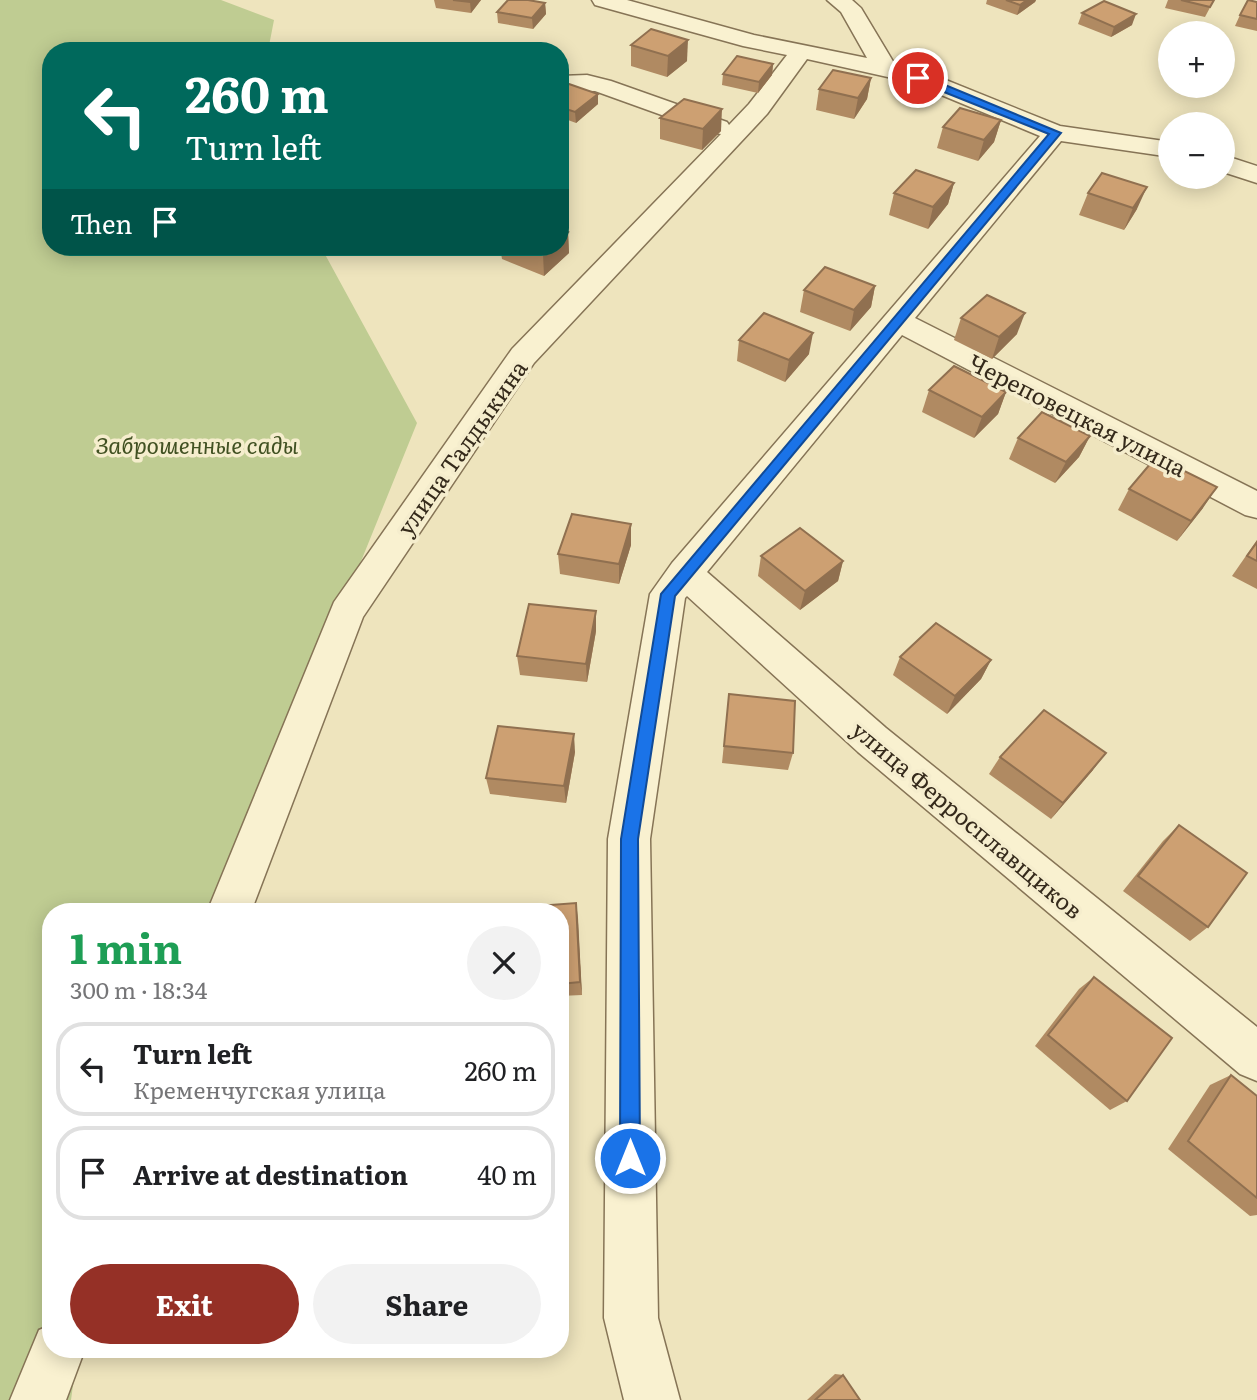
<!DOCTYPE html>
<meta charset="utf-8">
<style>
:root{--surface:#fff;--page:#f2f2f2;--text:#202124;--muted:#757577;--line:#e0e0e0;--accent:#953026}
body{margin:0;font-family:Literata,serif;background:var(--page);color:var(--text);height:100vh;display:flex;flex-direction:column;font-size:26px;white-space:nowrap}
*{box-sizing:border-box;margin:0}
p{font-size:23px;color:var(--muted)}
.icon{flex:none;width:38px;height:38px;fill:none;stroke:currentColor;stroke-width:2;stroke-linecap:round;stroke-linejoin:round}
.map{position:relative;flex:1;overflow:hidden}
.details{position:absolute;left:42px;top:903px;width:527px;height:455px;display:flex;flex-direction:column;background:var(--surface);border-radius:28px;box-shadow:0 4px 18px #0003}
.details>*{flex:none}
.hud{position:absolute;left:42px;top:42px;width:527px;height:214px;border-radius:28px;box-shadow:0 4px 18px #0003;background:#00695c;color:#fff;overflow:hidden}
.tools{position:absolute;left:1158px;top:21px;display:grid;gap:14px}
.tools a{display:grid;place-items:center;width:77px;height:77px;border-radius:50%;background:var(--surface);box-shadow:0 4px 18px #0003;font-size:35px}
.pin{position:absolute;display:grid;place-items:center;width:60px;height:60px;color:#fff;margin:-30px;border:4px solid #fff;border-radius:50%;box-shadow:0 2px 7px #0007}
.me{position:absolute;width:77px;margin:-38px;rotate:0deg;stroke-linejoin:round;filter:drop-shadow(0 0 5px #0008)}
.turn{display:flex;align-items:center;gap:24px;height:147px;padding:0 28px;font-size:32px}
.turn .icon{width:91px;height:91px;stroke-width:2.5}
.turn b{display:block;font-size:49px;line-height:60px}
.then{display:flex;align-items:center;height:66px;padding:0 28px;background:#0003;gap:14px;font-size:26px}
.round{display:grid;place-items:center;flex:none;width:74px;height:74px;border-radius:37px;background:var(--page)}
.head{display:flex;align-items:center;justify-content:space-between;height:119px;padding:0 28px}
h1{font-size:42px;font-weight:700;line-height:52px;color:#1e9e55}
.action{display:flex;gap:14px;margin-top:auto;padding:14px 28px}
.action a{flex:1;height:80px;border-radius:42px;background:var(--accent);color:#fff;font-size:28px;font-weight:700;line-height:80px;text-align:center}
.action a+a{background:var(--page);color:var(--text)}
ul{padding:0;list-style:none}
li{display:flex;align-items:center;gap:21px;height:94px;margin:0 14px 10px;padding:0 14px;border:4px solid var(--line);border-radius:28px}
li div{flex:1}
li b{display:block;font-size:26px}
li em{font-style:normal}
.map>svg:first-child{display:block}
.green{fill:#bfcc92}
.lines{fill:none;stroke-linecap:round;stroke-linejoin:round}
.street-casing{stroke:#867456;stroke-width:3}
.street{fill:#f9f1d0;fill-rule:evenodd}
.wall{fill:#b08a62}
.shaded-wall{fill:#907050}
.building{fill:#cda072;stroke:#907050;stroke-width:2}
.route{fill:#1a73e8;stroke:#114b97;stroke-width:2}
.labels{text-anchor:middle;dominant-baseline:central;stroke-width:7;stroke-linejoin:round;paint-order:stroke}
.street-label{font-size:23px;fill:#352a1b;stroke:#f5edcd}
.park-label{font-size:23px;font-style:italic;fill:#415122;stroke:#f5edcd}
</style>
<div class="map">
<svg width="1257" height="1400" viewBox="0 0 1257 1400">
<rect width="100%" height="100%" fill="#eee4bd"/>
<polygon class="green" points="0,0 221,0 274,20 268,51 51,51 51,247 321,247 417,423 219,912 51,912 51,1349 78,1349 71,1400 0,1400"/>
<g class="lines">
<g class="street-casing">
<g id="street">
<polygon points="592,0 627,0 754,35 867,58 841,12 827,0 852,0 861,8 894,63 926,72 1060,126 1171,142 1171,157 1061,141 915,318 1257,491 1257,518 1245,515 902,335 707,572 886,728 1257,1027 1257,1081 1240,1074 858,752 687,596 685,598 650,839 658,1318 680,1400 624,1400 604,1318 608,839 650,594 672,563 1040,136 910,82 807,59 767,114 534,363 363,617 251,912 207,912 334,602 512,349 721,134 709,132 595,91 560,90 560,76 587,75 611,81 727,122 729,125 749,104 787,55 743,46 595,5"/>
<polygon points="1223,155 1257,166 1257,183 1223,172"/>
<polygon points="51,1325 51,1349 85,1349 66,1400 10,1400 39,1330"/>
</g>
</g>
<use href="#street" class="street"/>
</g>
<g class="wall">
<polygon points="434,0 481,0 471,13 436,8"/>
<polygon points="987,0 1036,0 1035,2 1017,15 986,4"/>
<polygon points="1168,0 1214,0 1205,17 1165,8"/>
<polygon points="1257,2 1257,31 1235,26 1240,15"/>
<polygon points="545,3 546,14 533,29 498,23 497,12"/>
<polygon points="1082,13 1132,25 1111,37 1078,24"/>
<polygon points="631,45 687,61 667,77 631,66"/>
<polygon points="773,64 772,75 758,93 722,85 723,74"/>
<polygon points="871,78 867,99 854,119 816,110 819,89"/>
<polygon points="560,91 598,94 598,104 576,123 560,117"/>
<polygon points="660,118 721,131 702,150 660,139"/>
<polygon points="1001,120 994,142 978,161 937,148 943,127"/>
<polygon points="954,183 948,204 928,229 889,215 894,193"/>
<polygon points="1088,193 1137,209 1124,230 1079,215"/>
<polygon points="568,232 569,253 544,276 502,259 500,247 560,247"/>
<polygon points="875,286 871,307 850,331 800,312 804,290"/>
<polygon points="961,318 1017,334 992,359 954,340"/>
<polygon points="739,340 809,354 785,382 737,361"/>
<polygon points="929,390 1006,392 998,414 974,438 922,412"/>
<polygon points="1090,436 1079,457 1055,483 1009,459 1018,438"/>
<polygon points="1129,489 1203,508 1177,541 1118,510"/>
<polygon points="631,524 631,545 619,584 560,574 558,554"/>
<polygon points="1257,540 1257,589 1232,576"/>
<polygon points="761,556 843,561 838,581 800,610 758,576"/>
<polygon points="596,631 587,682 520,675 517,656"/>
<polygon points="900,657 991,660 981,679 947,714 893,675"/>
<polygon points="729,694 793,753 788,770 722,763"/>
<polygon points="575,752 566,803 490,794 486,778"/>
<polygon points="1000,757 1093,770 1051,819 989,774"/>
<polygon points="1179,825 1208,927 1190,941 1123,891 1163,841"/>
<polygon points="576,903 582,995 560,996 560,912"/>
<polygon points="1094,977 1127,1101 1110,1110 1035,1046 1079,989"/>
<polygon points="560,1035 562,1035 564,1046 567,1132 560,1133"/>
<polygon points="1231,1075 1257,1096 1257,1215 1250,1216 1168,1149 1210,1085"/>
<polygon points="835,1374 843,1375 860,1400 807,1400"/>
</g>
<g class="shaded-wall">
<polygon points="472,0 481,0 471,13 470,2"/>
<polygon points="1027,0 1036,0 1035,2 1017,15 1020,5"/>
<polygon points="545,3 546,14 533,29 532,18"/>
<polygon points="1136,14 1132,25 1111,37 1114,27"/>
<polygon points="688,40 687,61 667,77 668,56"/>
<polygon points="773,64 772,75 758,93 759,82"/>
<polygon points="871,78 867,99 854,119 858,98"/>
<polygon points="598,94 598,104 576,123 575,112"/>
<polygon points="722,109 721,131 702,150 703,129"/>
<polygon points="1001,120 994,142 978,161 984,140"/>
<polygon points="954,183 948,204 928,229 933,207"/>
<polygon points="1147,187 1137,209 1124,230 1133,208"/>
<polygon points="568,232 569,253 544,276 543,254 551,247 560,247 560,239"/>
<polygon points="875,286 871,307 850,331 854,310"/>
<polygon points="1025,313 1017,334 992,359 999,337"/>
<polygon points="813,333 809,354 785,382 789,360"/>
<polygon points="1006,392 998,414 974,438 982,417"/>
<polygon points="1090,436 1079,457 1055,483 1066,462"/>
<polygon points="1217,487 1203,508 1177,541 1191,521"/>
<polygon points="631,524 631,545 619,584 619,564"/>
<polygon points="843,561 838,581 800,610 805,591"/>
<polygon points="596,611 596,631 587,682 586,664"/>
<polygon points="991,660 981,679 947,714 955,696"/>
<polygon points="574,734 575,752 566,803 564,786"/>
<polygon points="1106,753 1093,770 1051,819 1063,803"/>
<polygon points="576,903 578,918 582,995 580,982"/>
<polygon points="562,1035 564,1046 567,1132 565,1124"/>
</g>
<g class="building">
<polygon points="453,0 472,0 470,2"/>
<polygon points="508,0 528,0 545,3 532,18 497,12"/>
<polygon points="1006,0 1027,0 1020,5"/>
<polygon points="1181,0 1214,0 1210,7"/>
<polygon points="1248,0 1257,2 1257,19 1240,15"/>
<polygon points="1104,1 1136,14 1114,27 1082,13"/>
<polygon points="651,29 688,40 668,56 631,45"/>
<polygon points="737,56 773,64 759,82 723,74"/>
<polygon points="833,70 871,78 858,98 819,89"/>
<polygon points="569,84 598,94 575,112 560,107 560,91"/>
<polygon points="684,99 722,109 703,129 660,118"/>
<polygon points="960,108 1001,120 984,140 943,127"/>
<polygon points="916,170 954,183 933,207 894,193"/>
<polygon points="1102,173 1147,187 1133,208 1088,193"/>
<polygon points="560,229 568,232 560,239"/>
<polygon points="524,247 551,247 543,254"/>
<polygon points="825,267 875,286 854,310 804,290"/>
<polygon points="987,295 1025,313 999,337 961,318"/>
<polygon points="764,313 813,333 789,360 739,340"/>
<polygon points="954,366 1006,392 982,417 929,390"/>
<polygon points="1042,412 1090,436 1066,462 1018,438"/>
<polygon points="1156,457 1217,487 1191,521 1129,489"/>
<polygon points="572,514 631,524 619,564 558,554"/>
<polygon points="800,528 843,561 805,591 761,556"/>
<polygon points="1257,542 1257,561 1247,556"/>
<polygon points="529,604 596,611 586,664 517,656"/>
<polygon points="936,623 991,660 955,696 900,657"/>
<polygon points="729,694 795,701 793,753 724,746"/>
<polygon points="1044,710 1106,753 1063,803 1000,757"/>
<polygon points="498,726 574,734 564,786 486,778"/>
<polygon points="1179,825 1247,873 1208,927 1138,876"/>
<polygon points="576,903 580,982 560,984 560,912 499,912 498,909"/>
<polygon points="1094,977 1172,1038 1127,1101 1048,1035"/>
<polygon points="560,1035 562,1035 565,1124 560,1124"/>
<polygon points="1231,1075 1257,1096 1257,1198 1188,1141"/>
<polygon points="843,1375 860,1400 815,1400"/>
</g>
<polygon class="route" points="914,75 921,75 1061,133 675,596 638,839 640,1158 637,1165 630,1168 623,1165 620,1158 621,839 661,594 1049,134 914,80"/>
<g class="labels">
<g class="street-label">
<text transform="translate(1078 414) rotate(27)">Череповецкая улица</text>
<text transform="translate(461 447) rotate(-55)">улица Талдыкина</text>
<text transform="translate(968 819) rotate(40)">улица Ферросплавщиков</text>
</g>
<g class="park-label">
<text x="197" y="444">Заброшенные сады</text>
</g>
</g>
</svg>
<div class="tools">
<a>+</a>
<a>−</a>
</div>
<div class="pin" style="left:918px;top:78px;background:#d93025"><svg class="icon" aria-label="arrive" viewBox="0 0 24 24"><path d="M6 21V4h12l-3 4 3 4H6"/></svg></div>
<svg class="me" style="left:630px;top:1158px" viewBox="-20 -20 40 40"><circle r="17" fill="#1a73e8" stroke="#fff" stroke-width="3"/><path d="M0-11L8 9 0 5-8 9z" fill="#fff"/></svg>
<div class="hud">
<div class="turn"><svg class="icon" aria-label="left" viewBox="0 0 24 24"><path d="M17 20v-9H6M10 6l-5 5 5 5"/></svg><div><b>260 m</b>Turn left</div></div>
<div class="then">Then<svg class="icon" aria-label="arrive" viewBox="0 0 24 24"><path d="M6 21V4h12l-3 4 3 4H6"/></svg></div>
</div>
<section class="details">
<div class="head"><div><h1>1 min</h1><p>300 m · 18:34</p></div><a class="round"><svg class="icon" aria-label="close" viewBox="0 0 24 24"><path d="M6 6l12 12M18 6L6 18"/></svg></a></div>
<ul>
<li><svg class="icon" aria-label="left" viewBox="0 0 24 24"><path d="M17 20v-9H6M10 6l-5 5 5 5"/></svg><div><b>Turn left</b><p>Кременчугская улица</p></div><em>260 m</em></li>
<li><svg class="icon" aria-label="arrive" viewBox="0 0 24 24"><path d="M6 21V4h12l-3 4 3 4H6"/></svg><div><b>Arrive at destination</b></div><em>40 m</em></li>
</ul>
<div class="action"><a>Exit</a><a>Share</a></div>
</section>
</div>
